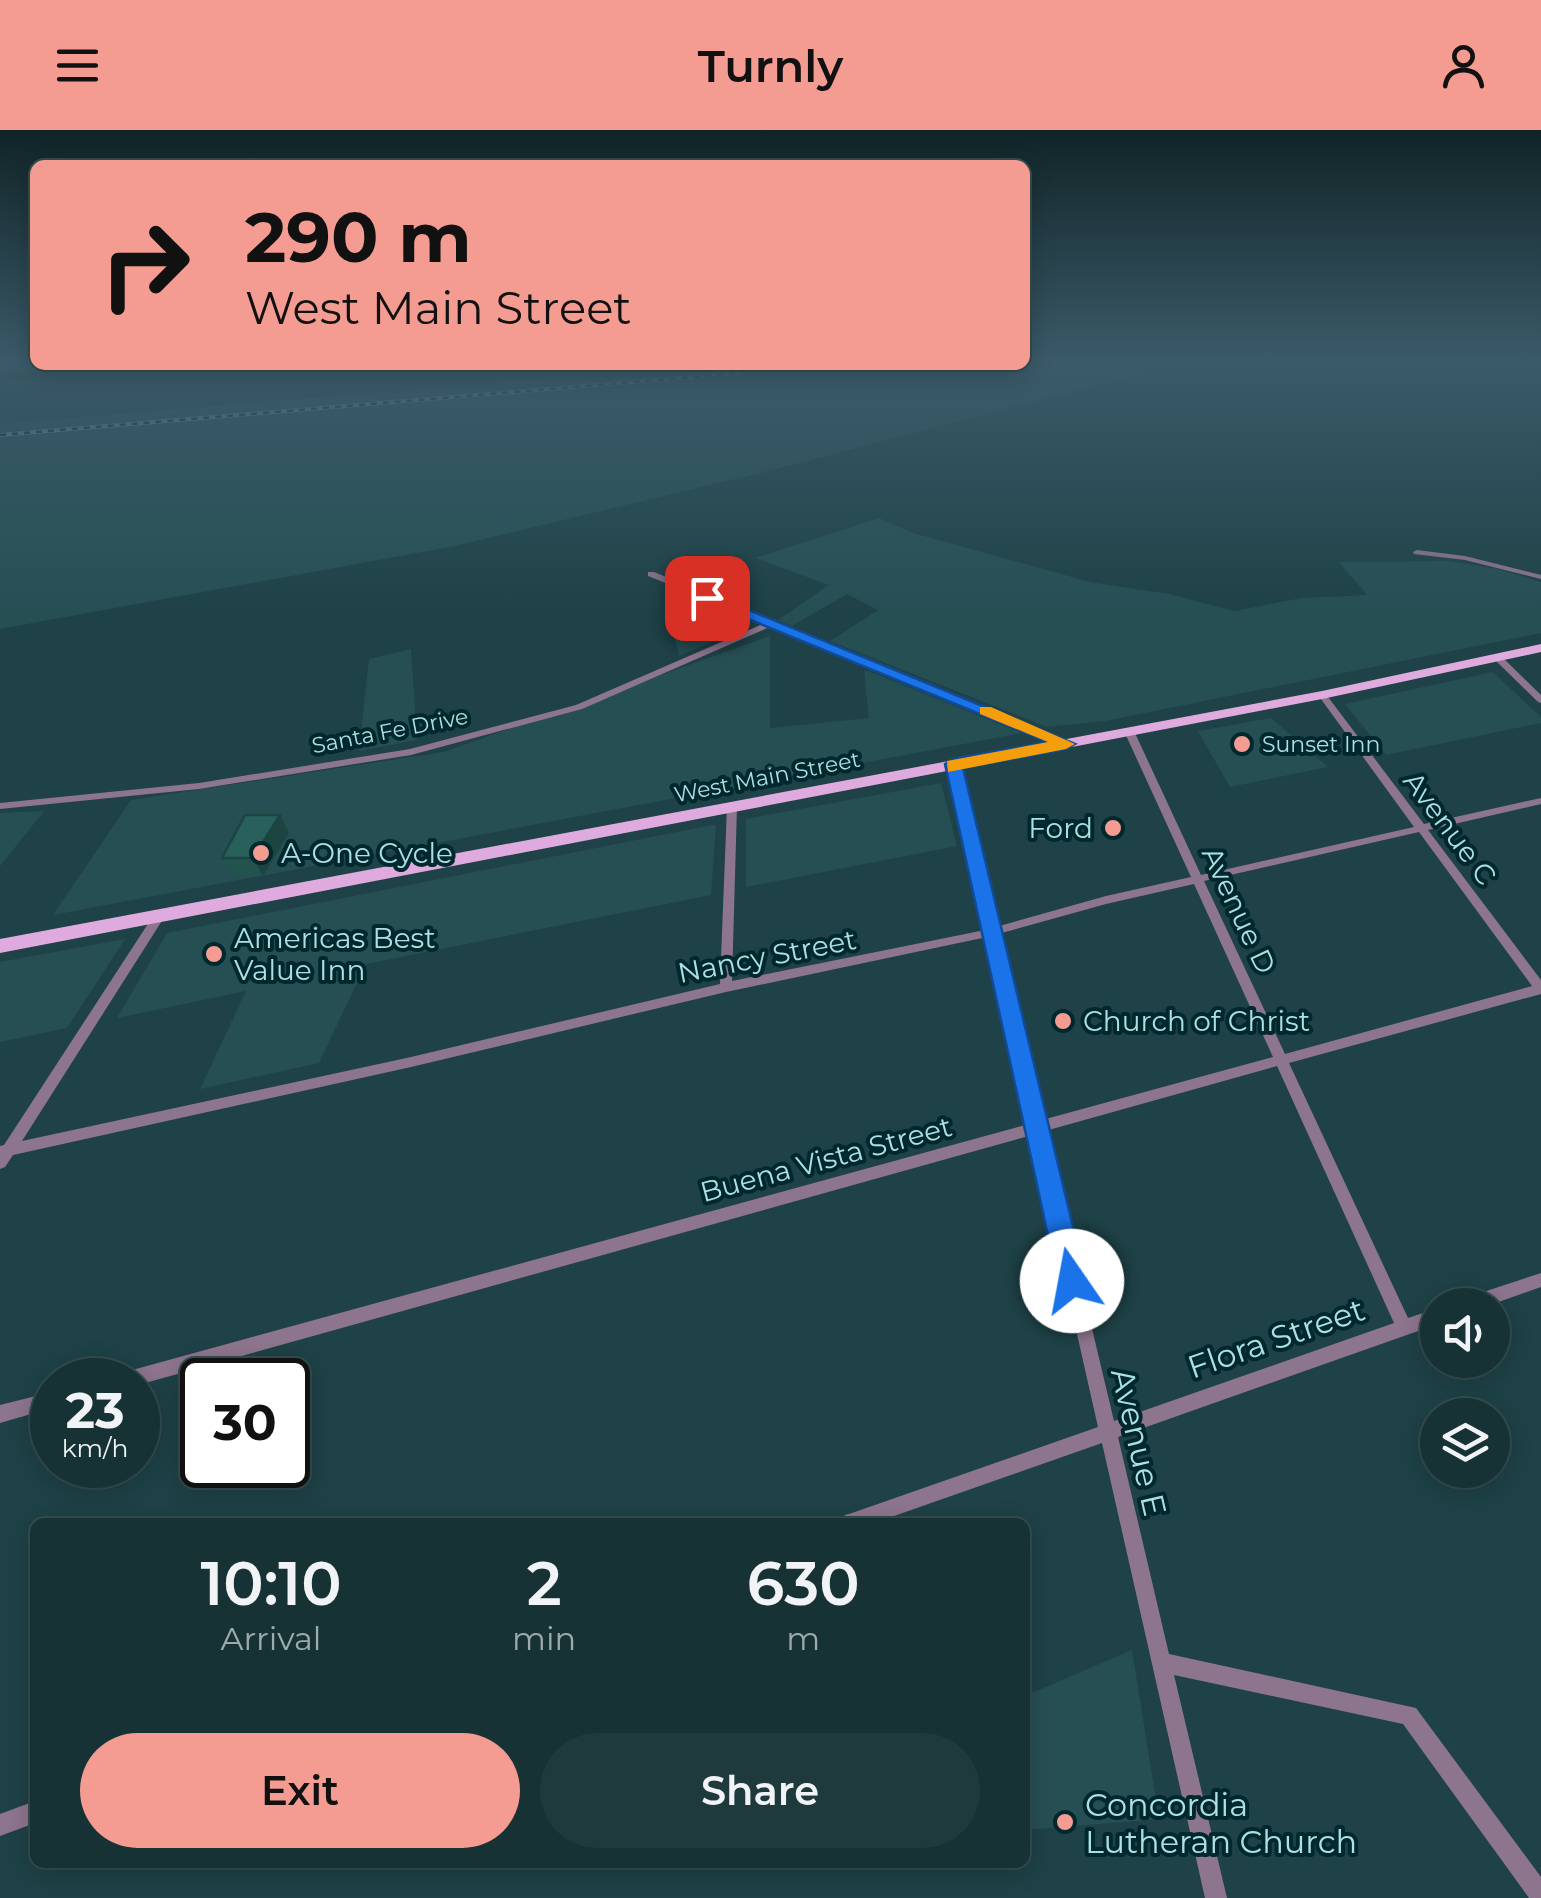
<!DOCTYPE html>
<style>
:root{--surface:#163235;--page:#1f3a3d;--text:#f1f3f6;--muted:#9eaaad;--line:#354d50;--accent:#f59c92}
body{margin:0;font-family:Montserrat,sans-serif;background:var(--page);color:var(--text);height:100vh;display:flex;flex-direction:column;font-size:38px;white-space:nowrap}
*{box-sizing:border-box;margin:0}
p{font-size:32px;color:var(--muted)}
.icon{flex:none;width:55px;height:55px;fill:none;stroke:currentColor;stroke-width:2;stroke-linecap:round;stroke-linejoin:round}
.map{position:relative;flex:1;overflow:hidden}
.details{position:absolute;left:30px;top:1388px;width:1000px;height:350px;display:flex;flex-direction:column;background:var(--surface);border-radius:15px;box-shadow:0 5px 25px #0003,0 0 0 2px var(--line)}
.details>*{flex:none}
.guide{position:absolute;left:30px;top:30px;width:1000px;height:210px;border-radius:15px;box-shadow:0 5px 25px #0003,0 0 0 2px var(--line);background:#f59c92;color:#111;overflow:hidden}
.tools{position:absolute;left:1420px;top:1158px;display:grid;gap:20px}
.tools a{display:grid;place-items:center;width:90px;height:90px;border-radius:50%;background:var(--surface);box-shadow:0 5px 25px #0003,0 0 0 2px var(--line);font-size:50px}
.speed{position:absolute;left:30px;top:1228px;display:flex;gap:20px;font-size:50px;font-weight:700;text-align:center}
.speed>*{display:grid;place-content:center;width:130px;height:130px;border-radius:50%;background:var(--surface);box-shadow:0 5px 25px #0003,0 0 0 2px var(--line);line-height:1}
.speed small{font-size:25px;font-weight:400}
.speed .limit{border:5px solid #111;border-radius:15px;background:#fff;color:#111}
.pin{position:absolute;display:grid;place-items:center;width:85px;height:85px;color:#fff;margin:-42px;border-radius:20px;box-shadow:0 5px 15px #0006}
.me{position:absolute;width:110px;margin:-55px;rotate:348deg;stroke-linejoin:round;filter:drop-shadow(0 0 8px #0008)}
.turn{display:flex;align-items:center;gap:35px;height:210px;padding:0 50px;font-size:45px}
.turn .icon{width:130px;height:130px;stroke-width:2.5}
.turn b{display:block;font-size:70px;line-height:85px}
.eta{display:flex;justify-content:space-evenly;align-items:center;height:170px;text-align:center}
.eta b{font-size:60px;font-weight:600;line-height:70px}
.primary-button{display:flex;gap:20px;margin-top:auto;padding:20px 50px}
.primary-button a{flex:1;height:115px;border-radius:60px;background:var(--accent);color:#111;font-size:40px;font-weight:600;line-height:115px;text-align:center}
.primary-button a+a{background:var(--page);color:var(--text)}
header{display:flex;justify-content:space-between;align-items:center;height:130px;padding:0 50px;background:var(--accent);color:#111;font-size:45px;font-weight:600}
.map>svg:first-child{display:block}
.built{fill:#264f54}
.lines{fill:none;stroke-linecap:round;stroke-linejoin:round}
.river{fill:#133217;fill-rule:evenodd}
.minor{fill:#8e758e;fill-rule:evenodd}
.primary{fill:#dfabde;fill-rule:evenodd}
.rail-casing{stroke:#628d93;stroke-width:4}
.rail{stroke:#01282d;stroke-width:2.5;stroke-dasharray:6;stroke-linecap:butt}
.wall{fill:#22534f}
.shaded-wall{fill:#1c4440}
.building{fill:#28615c;stroke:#1c4440;stroke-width:2.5}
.route{fill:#1a73e8;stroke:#114b97;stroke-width:2.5}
.slow{fill:#f59e0b}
.poi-dot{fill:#f59c92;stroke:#01282d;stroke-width:4}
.labels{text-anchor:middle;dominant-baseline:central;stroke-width:8;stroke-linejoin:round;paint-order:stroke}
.far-street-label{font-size:22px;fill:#acdfe6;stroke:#01282d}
.far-poi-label{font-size:22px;fill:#acdfe6;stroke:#01282d;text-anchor:start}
.poi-label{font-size:28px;fill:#acdfe6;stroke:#01282d;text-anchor:start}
.street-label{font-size:28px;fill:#acdfe6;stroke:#01282d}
.near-street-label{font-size:32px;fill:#acdfe6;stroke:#01282d}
.near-poi-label{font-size:32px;fill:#acdfe6;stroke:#01282d;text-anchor:start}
</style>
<header><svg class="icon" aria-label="menu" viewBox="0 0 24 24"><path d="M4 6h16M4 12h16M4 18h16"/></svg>Turnly<svg class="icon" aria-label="person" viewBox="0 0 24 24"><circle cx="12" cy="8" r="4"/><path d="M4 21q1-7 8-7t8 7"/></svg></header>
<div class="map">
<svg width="1541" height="1768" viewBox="0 0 1541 1768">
<rect width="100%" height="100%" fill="#1e4247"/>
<g class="built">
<polygon points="1182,233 776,339 455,416 0,499 0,294 705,235"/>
<polygon points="879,388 913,403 1090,452 1169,464 1234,481 1302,468 1367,465 1339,432 1449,431 1497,439 1541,452 1541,503 1105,591 1047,597 830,511 878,480 847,464 792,496 778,490 829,455 755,428"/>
<polygon points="671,462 751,495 679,526 665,464"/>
<polygon points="770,506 770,598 869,588 864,541 868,541 1022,603 53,785 131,670 444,622"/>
<polygon points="411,519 417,610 359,621 369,529"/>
<polygon points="1493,542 1541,587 1541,593 1386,625 1345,574"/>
<polygon points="1271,588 1328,637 1230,657 1198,601"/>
<polygon points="941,653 957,716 746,757 746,689"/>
<polygon points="44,681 0,736 0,683"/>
<polygon points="712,695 716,696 711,765 366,834 319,933 200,959 246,861 117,888 167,803"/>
<polygon points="125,809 67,898 0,912 0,832"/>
<polygon points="1132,1520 1159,1689 1025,1700 1025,1566"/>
</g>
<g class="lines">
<polygon class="river" points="121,235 178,235 172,239 0,251 0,243"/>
<g class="minor">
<polygon points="1417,420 1465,426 1541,445 1541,449 1465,430 1414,424 1413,422"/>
<polygon points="648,442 654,442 1072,613 1070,615 1064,615 772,496 582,579 411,625 199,659 0,679 0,673 199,653 410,619 576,575 765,493 648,446"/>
<polygon points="1495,526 1501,526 1541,565 1541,573 1538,572 1495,530"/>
<path d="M1322,562L1325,563L1424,694L1541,668V674L1428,700L1541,850V864L1289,933L1408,1188L1438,1178V1194L1118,1307L1169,1524L1416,1578L1541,1747V1768H1529L1403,1594L1174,1545L1227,1768H1205L1102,1313L877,1392H843L845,1385L852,1383L1098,1297L1032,1005L138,1255V1250H117L119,1244L125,1242L1029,994L987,807L726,862L411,937L13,1025L5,1037L0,1039V1016L4,1015L155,783H163L165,786L22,1011L411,927L720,854L727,676L732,673L737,676L732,851L985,800L948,635L953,632L958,635L996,797L1106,766L1191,747L1124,601L1129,598L1134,601L1201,745L1414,697L1318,565ZM1419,702L1532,856L1285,924L1204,751ZM1194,754L1273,927L1042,990L998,804L1106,774ZM1277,936L1394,1193L1114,1291L1045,1001Z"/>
<polygon points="1541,1143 1541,1157 1490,1175 1460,1175 1462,1170 1468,1167"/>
<polygon points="52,1262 52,1278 0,1293 0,1275"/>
<polygon points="35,1671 35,1693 0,1706 0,1684"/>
</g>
<polygon class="primary" points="1541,514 1541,522 1322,569 0,823 0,809 1322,561"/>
<g class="rail-casing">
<polyline id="rail" points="0,305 837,235"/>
</g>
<use href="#rail" class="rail"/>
</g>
<polygon class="wall" points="289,703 263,746 233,746 222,728"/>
<polygon class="shaded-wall" points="280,685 289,703 263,746 253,728"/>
<polygon class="building" points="245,685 280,685 253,728 222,728"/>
<linearGradient id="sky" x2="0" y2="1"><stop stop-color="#102427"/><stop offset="0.48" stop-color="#3b5a69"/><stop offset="1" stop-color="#3b5a69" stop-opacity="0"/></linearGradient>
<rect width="1541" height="481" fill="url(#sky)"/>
<polygon class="route" points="702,465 712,465 1075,614 1066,619 963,638 1086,1151 1082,1160 1072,1164 1062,1160 1058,1151 945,634 953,629 1048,612 702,470"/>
<polygon class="slow" points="980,577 991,577 1075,614 1066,619 948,642 947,631 1048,612 980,584"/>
<g class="poi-dot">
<circle cx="1242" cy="614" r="10"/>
<circle cx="1113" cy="698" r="10"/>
<circle cx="261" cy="723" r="10"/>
<circle cx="214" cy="824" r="10"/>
<circle cx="1063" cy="891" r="10"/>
<circle cx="1065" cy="1692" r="10"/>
</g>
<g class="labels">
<g class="far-street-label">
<text transform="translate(390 601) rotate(-11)">Santa Fe Drive</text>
<text transform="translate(767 647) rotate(-11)">West Main Street</text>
</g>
<g class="far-poi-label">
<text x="1262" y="614">Sunset Inn</text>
</g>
<g class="poi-label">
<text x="1093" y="698" text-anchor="end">Ford</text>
<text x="281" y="723">A-One Cycle</text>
<text x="234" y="808">Americas Best<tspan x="234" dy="32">Value Inn</tspan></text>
<text x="1083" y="891">Church of Christ</text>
</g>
<g class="street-label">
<text transform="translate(1450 698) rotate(53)">Avenue C</text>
<text transform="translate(1239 780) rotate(65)">Avenue D</text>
<text transform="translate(767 826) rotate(-11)">Nancy Street</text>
<text transform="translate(826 1029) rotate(-15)">Buena Vista Street</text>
</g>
<g class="near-street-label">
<text transform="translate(1276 1208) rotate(-19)">Flora Street</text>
<text transform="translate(1139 1312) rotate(77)">Avenue E</text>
</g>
<g class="near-poi-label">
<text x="1085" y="1674">Concordia<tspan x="1085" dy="37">Lutheran Church</tspan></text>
</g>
</g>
</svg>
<div class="tools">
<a><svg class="icon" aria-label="sound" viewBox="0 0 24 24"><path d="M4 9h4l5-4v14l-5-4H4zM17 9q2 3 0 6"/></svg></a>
<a><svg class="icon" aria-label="layers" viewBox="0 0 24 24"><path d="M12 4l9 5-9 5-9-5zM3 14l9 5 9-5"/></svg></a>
</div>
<div class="speed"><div>23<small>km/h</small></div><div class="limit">30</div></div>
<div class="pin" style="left:707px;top:468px;background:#d93025"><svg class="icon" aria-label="arrive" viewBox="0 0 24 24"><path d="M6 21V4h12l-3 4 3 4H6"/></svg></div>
<svg class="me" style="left:1072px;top:1151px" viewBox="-20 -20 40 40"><circle r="19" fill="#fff"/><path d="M0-13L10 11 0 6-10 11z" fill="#1a73e8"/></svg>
<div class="guide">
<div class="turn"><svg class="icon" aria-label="right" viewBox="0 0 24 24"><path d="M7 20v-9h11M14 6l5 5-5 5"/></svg><div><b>290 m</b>West Main Street</div></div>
</div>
<section class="details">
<div class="eta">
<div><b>10:10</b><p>Arrival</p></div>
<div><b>2</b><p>min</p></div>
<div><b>630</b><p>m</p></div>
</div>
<div class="primary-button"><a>Exit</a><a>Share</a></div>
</section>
</div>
